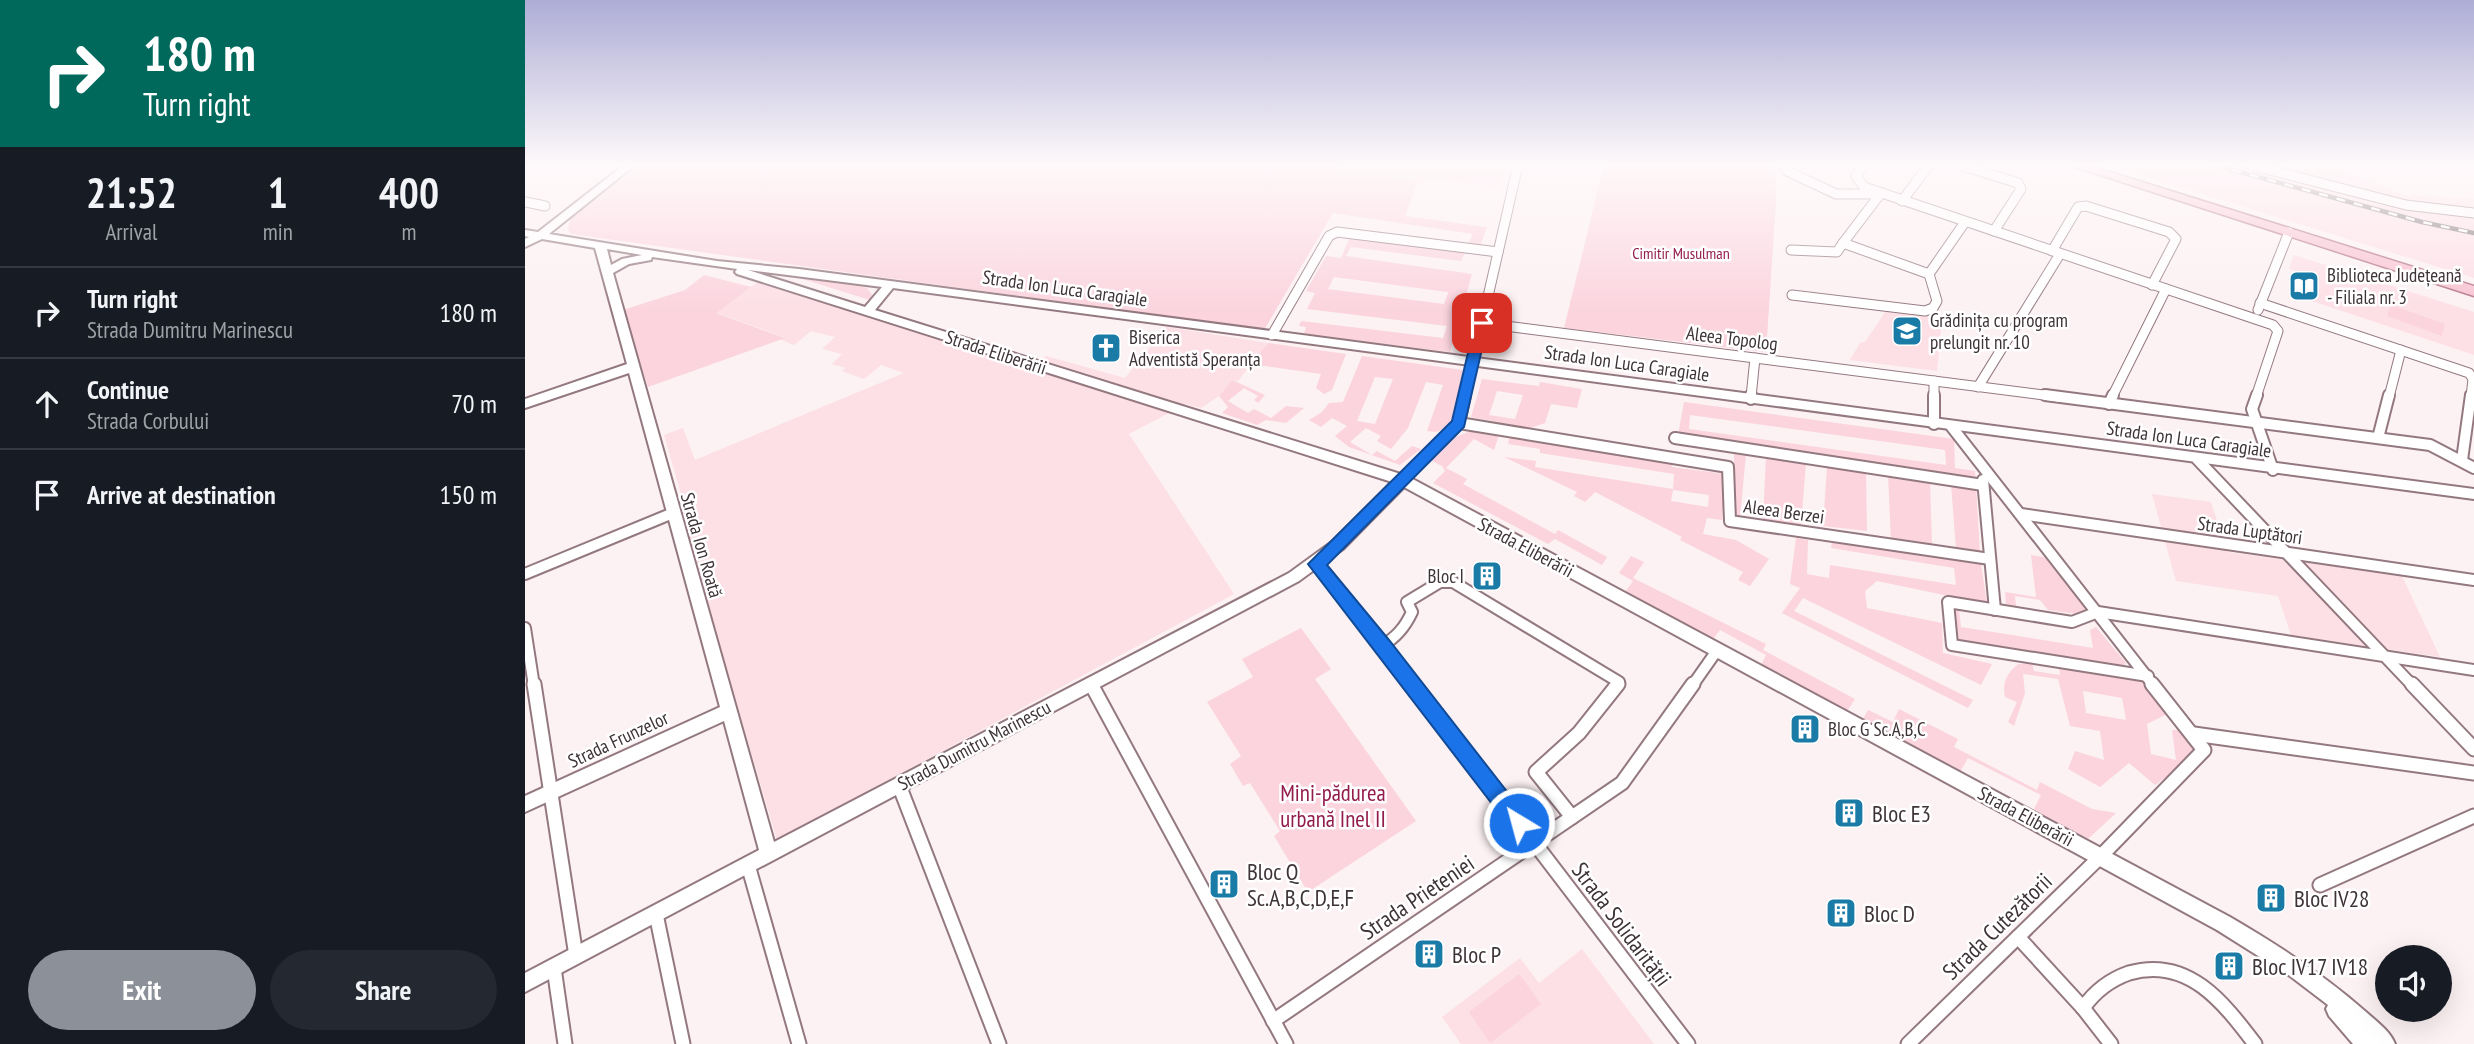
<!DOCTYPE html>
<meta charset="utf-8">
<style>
:root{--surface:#171b24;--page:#242831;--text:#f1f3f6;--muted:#9ea1a6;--line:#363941;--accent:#8c9099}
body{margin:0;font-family:"PT Sans Narrow",sans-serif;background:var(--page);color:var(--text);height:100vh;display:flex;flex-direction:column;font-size:26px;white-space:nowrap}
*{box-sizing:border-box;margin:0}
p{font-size:23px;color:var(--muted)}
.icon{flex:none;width:38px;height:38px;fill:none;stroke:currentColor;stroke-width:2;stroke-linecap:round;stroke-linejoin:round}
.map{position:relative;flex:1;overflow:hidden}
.side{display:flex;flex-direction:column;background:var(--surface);width:525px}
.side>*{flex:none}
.banner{background:#00695c;color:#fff;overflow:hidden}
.fabs{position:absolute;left:1850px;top:945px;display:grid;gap:14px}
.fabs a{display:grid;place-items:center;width:77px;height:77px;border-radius:50%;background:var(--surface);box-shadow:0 7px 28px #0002;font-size:35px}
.pin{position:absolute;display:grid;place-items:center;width:60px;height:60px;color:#fff;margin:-30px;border-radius:14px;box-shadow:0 4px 10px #0006}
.me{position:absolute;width:77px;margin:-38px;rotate:323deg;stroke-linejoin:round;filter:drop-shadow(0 0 5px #0008)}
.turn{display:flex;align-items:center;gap:24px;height:147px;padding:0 28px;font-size:32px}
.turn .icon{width:91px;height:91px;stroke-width:2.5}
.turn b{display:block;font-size:49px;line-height:60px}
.eta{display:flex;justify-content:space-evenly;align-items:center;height:119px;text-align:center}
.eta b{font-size:42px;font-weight:600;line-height:49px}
.primary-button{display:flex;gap:14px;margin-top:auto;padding:14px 28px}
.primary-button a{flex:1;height:80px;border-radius:42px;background:var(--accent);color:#fff;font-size:28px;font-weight:600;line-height:80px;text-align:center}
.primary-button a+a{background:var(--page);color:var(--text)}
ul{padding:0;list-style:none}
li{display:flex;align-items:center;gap:21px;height:91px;padding:0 28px;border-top:2px solid var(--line)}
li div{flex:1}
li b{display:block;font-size:26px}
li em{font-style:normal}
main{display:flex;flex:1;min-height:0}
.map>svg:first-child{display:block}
.built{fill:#fddfe6}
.green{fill:#fbd4de;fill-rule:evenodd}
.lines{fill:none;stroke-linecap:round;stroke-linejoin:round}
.minor-far2-casing{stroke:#93797f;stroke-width:11}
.minor-far1-casing{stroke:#93797f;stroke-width:14}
.minor-casing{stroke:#93797f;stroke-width:17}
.tertiary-casing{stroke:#93797f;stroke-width:4}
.primary-casing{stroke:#b47587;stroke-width:3}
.minor-far2{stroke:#fff;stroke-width:9}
.minor-far1{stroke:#fff;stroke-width:10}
.minor{stroke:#fff;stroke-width:13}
.tertiary{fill:#fff;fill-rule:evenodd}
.primary{fill:#f8c2d1;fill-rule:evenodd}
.rail-casing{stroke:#7f7477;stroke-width:4.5}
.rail{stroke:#fff;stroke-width:2.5;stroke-dasharray:9;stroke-linecap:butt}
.route{fill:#1a73e8;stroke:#114b97;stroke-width:2}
.labels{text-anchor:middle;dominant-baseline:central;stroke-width:5;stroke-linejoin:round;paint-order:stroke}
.far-park-label{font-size:16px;fill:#941c4d;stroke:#fff}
.poi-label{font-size:19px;fill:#3e3336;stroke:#fff;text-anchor:start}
.street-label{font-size:19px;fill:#3e3336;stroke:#fff}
.near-park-label{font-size:23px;fill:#941c4d;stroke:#fff}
.near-poi-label{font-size:23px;fill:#3e3336;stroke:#fff;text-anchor:start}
.near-street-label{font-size:23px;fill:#3e3336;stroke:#fff}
</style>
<main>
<section class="side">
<div class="banner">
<div class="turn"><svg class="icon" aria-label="right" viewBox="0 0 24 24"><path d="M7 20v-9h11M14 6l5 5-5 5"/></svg><div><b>180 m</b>Turn right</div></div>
</div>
<div class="eta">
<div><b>21:52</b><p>Arrival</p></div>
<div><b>1</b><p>min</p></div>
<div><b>400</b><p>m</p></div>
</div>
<ul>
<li><svg class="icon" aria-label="right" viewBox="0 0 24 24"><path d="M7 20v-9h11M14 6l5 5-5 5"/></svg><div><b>Turn right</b><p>Strada Dumitru Marinescu</p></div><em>180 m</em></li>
<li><svg class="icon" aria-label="ahead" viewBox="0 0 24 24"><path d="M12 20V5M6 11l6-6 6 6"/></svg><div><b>Continue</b><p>Strada Corbului</p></div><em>70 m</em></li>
<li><svg class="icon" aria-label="arrive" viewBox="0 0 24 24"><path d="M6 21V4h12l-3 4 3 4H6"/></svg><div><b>Arrive at destination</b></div><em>150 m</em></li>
</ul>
<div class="primary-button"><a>Exit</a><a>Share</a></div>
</section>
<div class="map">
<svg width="1949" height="1044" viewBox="0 0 1949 1044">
<rect width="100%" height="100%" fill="#fcf1f3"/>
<g class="built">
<polygon points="814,165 981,165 974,187 902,178 899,182 810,172"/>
<polygon points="1584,165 1803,165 1879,195 1949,199 1949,278"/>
<polygon points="1769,255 1949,312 1949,355 1784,300 1792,278 1764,269"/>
<polygon points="233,282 510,368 521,356 600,378 642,327 743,343 713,381 707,380 694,396 676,408 661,404 604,434 709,594 252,840 154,507 159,504 139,435 158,428 170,460 379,373 356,365 339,379 317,371 320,368 307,364 317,354 297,349 310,337 286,331 269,345 257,340 259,337 190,312"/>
<polygon points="1361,311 1417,318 1412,371 1325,360 1335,343 1340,342"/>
<polygon points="1627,494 1686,502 1702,552 1877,576 1915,657 1766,635 1753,596 1651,581"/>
<polygon points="1057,949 1129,1044 936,1044 917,1017 995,958 1014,983"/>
</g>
<g class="green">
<polygon points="114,165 814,165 811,172 893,181 880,216 962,227 955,246 943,244 948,234 808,213 739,330 46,234 43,230 45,219"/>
<polygon points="1079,165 1250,165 1251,202 1241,352 1039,328"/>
<path d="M825,237L941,251L936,261L826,247L821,256L947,274L925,352L779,334L781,327L774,326L776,321L918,338L922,326L782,309L790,293L781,291L801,256L816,258ZM809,277L923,292V293L919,304L803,289Z"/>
<polygon points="179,275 226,287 191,313 260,338 123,387 98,310 160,290"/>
<polygon points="274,278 333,285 342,288 347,295 345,300"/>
<polygon points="1866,305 1920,324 1917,336 1862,316"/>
<polygon points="743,343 821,354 807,390 799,394 791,388 796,374 726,364"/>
<path d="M837,356L938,370L926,426L911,432L902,431L918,385L901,382L883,428L866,449L852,441L856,436L841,428L825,442L847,455L852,451L870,461L887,446L896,449L875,465L824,447L810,436L822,426L807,418L796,427L784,420L797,412L804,403L818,402ZM850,377L868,379L850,424L832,421Z"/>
<path d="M957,379L1014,386L1015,382L1057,389L1052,408L1026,404L1020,423L1005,428L946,417ZM972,391L998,395L990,419L964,415Z"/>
<polygon points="707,380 740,395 733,403 729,400 733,396 719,388 703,401 723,413 729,409 746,418 761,406 779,408 761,423 741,420 732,425 697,413 703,407 694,396"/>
<path d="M1159,402L1429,439L1430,468L1450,471L1455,552L1431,549L1426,484L1405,481L1407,546L1366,540L1363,475L1341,472L1342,531L1298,526L1302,467L1281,463L1276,525L1238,520L1241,457L1221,454L1215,518H1209V450L1153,435ZM1165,415L1420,450L1421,465L1164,429Z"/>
<polygon points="953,428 974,435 969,450 949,439 921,468 942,479 938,484 1030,534 1033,530 1082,557 1077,565 1030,539 1023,544 908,483 920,471 917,466 905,460 928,438"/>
<path d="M985,436L1147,462V467L1200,474L1197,520L1182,518L1178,534L1211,540L1244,559L1225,586L1213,580L1218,572L1155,540L1157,537L1070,492L1060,502L1049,496L1052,492L979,457L1011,461L1010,467L1148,489L1149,474L1015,453V449L983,444ZM1148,490L1184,495L1183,507L1146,501Z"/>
<polygon points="1271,538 1283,540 1282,574 1304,578 1305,565 1431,585 1429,568 1306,548 1307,542 1456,564 1462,604 1352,581 1340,591 1342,608 1417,623 1418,653 1467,664 1456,685 1278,598 1269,611 1448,700 1443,708 1257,613 1275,588 1265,584"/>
<polygon points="1506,555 1525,558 1559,604 1561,612 1551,614 1523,610 1515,600 1490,596 1491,606 1481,604 1480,592 1511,597"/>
<polygon points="1106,556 1119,562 1108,578 1241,644 1238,650 1330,699 1321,713 1235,667 1241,655 1195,630 1188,639 1100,592 1108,581 1094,573"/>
<polygon points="1427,608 1434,609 1436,627 1568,648 1565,630 1571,627 1601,663 1597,668 1431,641"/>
<polygon points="776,628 806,669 790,679 891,821 783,892 749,836 755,831 725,783 718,786 705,764 716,756 682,702 728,677 717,659"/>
<path d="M1507,663L1509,671L1535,675L1534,668L1616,679L1642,714L1622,724L1626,754L1651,760L1647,730H1661L1671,755L1630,785L1604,763L1575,787L1543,769L1550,751L1579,760L1575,731L1545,726L1533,679L1498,674L1500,693L1489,726L1483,722L1492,702L1480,697C1477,681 1482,674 1493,664ZM1558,691L1597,698L1601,720L1561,713Z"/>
<polygon points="1374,709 1433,739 1429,747 1512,790 1515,782 1567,809 1591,813 1563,839 1508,811 1516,795 1443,758 1435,772 1338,719 1343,710 1368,722"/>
<polygon points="994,974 1016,1004 965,1043 944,1012"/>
</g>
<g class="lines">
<g class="minor-far2-casing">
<g id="minor-far2">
<polyline points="1258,165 1262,171 1311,194 1353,194"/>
<polyline points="1338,165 1331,176 1339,187 1748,325 1753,331 1731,397"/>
<polyline points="1435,165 1493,183 1496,189 1469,231"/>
<polyline points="1726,165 1881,205 1949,213"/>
<polyline points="1356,193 1318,243 1404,274"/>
<polyline points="1377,201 1404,165"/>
<polyline points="0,202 20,206"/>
<polyline points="1266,250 1312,252 1318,243"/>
<polyline points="1527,251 1553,207 1561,206 1644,232 1651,239 1627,285"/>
<polyline points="1267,295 1400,311 1408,308 1412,301 1404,274 1440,222"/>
<polyline points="1735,303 1944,373 1948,379 1946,397"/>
<polyline points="1733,310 1764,232"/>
<polyline points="957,323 1534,397"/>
<polyline points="747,335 804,236 812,232 973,252"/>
<polyline points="1409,381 1409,397"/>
<polyline points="1453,387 1535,254"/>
<polyline points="940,397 993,165"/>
<polyline points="1226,397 1230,358"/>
<polyline points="1587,397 1641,289"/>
<polyline points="1864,397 1876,350"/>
</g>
</g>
<g class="minor-far1-casing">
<g id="minor-far1">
<polyline points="1409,395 1409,424"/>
<polyline points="1520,395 1905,445 1949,468"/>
<polyline points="1732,395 1727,409 1748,470"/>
<polyline points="1226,399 1226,395"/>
<polyline points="1584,404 1588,395"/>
<polyline points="934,423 1203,467 1205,521 1465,559"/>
<polyline points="1426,426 1629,686"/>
<polyline points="1150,438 1458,485"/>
<polyline points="1853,438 1864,395"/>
<polyline points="1672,459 1888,686"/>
<polyline points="1937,460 1946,395"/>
<polyline points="877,480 934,423 940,395"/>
<polyline points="1458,480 1470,610"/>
<polyline points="1496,514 1949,580"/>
<polyline points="791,564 889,686"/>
<polyline points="0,574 148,513"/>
<polyline points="0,628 9,686"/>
<path d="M858,645C872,637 880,627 887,612L882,602L915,582H928L1094,682L1091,686"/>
<polyline points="1623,676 1427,645 1423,602 1547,622 1573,612 1949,670"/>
<polyline points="1167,686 1193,649"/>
</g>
</g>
<g class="minor-casing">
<g id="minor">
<polyline points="9,684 51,956"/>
<polyline points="566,684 761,1044"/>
<polyline points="888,684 1163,1044"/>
<polyline points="1887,684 1949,749"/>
<polyline points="1669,734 1949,773"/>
<polyline points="374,785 474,1044"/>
<polyline points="1047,817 1011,772 1054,733 1093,684"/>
<polyline points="223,865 274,1044"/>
<polyline points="1795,885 1949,816"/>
<polyline points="131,914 158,1044"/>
<polyline points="1493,937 1558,1008 1586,1044"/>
<polyline points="29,968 40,1044"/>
<path d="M1558,1008C1570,991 1584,980 1604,973C1663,956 1698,1002 1730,1044"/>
<polyline points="748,1021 1097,783 1168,684"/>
<polyline points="1383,1044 1576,856 1679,750 1627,684"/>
</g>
</g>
<g class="tertiary-casing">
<path id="tertiary" d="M99,165H110L24,234L192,261L274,269L1949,489V499L368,288L350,310L882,476L1705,917C1753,945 1799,975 1841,1012C1851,1021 1865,1031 1870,1044H1828L1804,1016L1801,1009L1803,1005L1765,976L1692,930L879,487L818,549L774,581L0,992V973L234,850L199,721L0,812V796L195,707L104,373L0,408V399L102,364L70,248L17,239L0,247V239L4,237L0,236V230L13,232ZM82,249L117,255L97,259L86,265ZM127,257L212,269L210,272L212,274L867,482L808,541L764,573L249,842L88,273L104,264L126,260ZM223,270L357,287L340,307Z"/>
</g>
<g class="primary-casing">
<polygon id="primary" points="1544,165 1563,165 1949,286 1949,296"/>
</g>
<use href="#minor-far2" class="minor-far2"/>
<use href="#minor-far1" class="minor-far1"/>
<use href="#minor" class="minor"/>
<use href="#tertiary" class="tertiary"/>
<use href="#primary" class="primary"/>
<g class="rail-casing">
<polyline id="rail" points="1690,165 1897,222 1949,233"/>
</g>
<use href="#rail" class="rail"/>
</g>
<linearGradient id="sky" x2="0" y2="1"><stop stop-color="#aeadd6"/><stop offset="0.53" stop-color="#fef9fa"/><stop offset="1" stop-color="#fef9fa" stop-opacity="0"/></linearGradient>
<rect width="1949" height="311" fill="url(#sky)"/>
<polygon class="route" points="957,319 963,323 939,427 802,565 864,640 1001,816 1004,823 1001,830 994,832 987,830 783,564 927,421 950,323"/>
<defs>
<g id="library-square" transform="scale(1.575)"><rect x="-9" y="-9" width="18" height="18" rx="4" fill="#1a7ba7" stroke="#fff"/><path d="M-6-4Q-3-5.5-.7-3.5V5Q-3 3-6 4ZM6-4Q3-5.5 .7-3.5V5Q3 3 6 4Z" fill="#fff"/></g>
<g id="school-square" transform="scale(1.575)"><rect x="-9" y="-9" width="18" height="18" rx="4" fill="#1a7ba7" stroke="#fff"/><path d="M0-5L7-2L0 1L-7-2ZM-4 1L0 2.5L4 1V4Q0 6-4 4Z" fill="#fff"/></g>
<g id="church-square" transform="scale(1.575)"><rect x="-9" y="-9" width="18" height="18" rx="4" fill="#1a7ba7" stroke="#fff"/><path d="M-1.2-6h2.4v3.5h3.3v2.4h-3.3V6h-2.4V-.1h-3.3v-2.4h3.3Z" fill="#fff"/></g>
<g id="building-square" transform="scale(1.575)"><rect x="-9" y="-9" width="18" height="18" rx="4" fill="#1a7ba7" stroke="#fff"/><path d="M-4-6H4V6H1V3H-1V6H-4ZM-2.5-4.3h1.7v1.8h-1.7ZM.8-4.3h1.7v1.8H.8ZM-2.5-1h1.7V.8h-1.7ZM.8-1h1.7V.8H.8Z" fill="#fff"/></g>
</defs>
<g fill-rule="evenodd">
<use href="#library-square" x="1779" y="286"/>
<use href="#school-square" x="1382" y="331"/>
<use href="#church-square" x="581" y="348"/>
<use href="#building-square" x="962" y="576"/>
<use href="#building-square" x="1280" y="729"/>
<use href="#building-square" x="1324" y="813"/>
<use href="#building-square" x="699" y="884"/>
<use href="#building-square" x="1746" y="898"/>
<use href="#building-square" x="1316" y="913"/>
<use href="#building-square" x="904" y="954"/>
<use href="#building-square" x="1704" y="966"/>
</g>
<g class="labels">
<g class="far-park-label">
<text x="1156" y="253">Cimitir Musulman</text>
</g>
<g class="poi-label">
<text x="1802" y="275">Biblioteca Județeană<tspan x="1802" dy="22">- Filiala nr. 3</tspan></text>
<text x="1405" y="320">Grădinița cu program<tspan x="1405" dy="22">prelungit nr. 10</tspan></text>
<text x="604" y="337">Biserica<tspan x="604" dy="22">Adventistă Speranța</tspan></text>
<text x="939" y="576" text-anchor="end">Bloc I</text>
<text x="1303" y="729">Bloc G Sc.A,B,C</text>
</g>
<g class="street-label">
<text transform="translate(540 288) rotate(8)">Strada Ion Luca Caragiale</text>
<text transform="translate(1207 338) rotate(7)">Aleea Topolog</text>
<text transform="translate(471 352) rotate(18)">Strada Eliberării</text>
<text transform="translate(1102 363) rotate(8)">Strada Ion Luca Caragiale</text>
<text transform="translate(1664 439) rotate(8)">Strada Ion Luca Caragiale</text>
<text transform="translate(1259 511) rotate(8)">Aleea Berzei</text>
<text transform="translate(1725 530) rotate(8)">Strada Luptători</text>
<text transform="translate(177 545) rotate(74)">Strada Ion Roată</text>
<text transform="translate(1001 547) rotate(28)">Strada Eliberării</text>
<text transform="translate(93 739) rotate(-25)">Strada Frunzelor</text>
<text transform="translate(449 745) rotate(-28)">Strada Dumitru Marinescu</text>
<text transform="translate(1501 816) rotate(28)">Strada Eliberării</text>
</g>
<g class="near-park-label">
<text x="808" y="792">Mini-pădurea<tspan x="808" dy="26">urbană Inel II</tspan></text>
</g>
<g class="near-poi-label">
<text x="1347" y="813">Bloc E3</text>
<text x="722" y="871">Bloc Q<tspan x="722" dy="26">Sc.A,B,C,D,E,F</tspan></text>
<text x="1769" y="898">Bloc IV28</text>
<text x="1339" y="913">Bloc D</text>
<text x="927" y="954">Bloc P</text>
<text x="1727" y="966">Bloc IV17 IV18</text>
</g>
<g class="near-street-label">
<text transform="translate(892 897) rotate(-34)">Strada Prieteniei</text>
<text transform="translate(1097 924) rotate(53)">Strada Solidarității</text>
<text transform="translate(1472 926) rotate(-44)">Strada Cutezătorii</text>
</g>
</g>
</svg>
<div class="fabs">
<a><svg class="icon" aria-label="sound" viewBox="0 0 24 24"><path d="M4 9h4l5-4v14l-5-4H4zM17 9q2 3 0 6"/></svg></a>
</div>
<div class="pin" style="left:957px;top:323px;background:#d93025"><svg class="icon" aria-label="arrive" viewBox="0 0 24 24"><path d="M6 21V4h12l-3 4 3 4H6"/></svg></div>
<svg class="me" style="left:994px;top:823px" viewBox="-20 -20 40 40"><circle r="17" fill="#1a73e8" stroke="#fff" stroke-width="3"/><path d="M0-11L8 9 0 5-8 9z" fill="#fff"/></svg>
</div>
</main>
